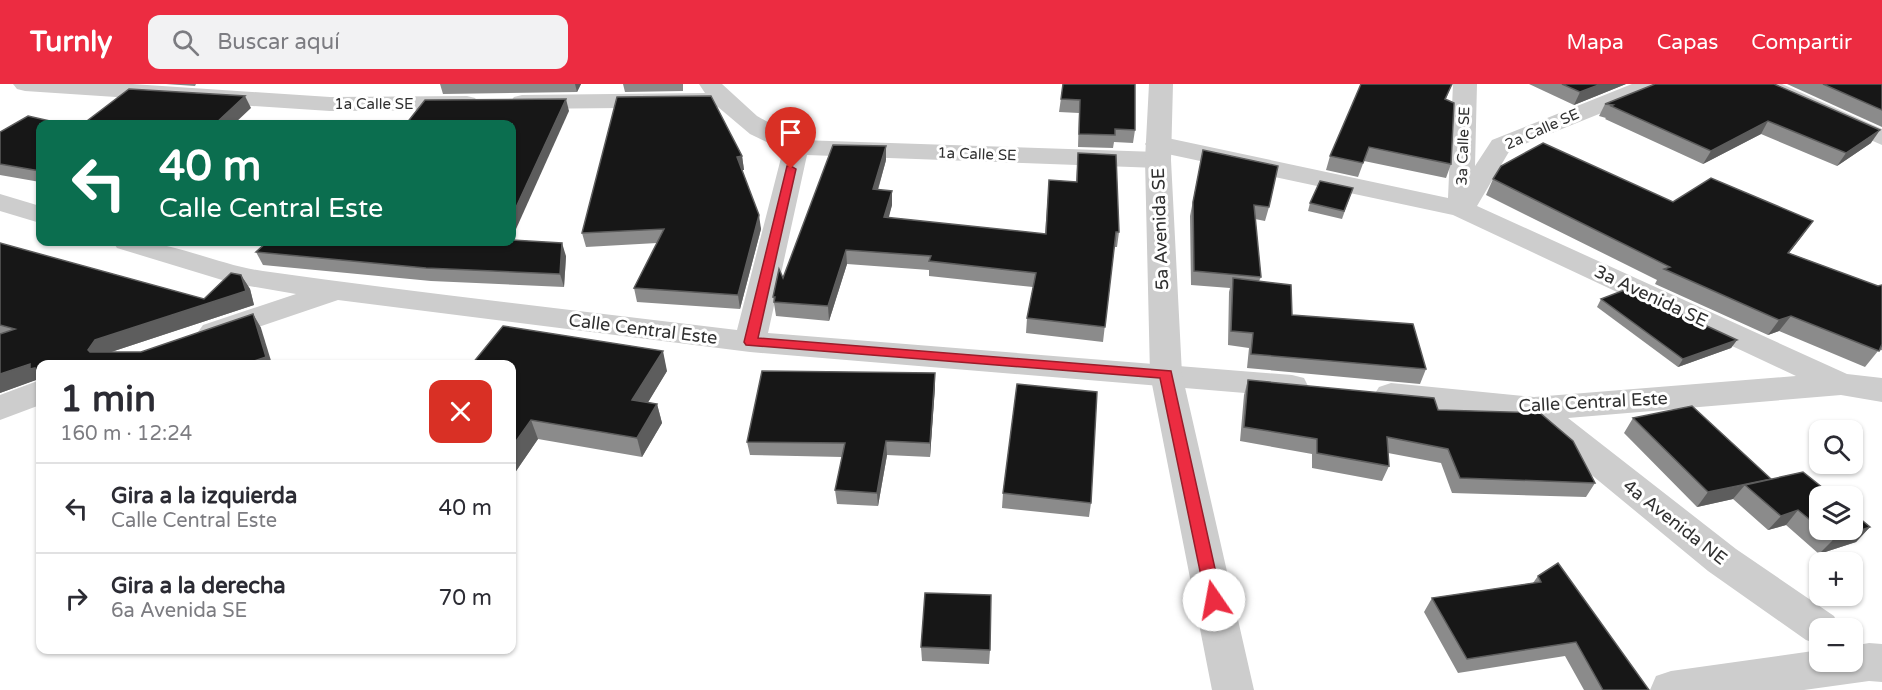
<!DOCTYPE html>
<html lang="es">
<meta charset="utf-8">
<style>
:root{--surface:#fff;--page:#f2f2f3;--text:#2b2b33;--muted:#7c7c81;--line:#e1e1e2;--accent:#ec2c41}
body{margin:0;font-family:"Varela Round",sans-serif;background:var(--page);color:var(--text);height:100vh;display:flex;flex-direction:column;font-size:22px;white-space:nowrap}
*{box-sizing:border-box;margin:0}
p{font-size:20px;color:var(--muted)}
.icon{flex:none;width:33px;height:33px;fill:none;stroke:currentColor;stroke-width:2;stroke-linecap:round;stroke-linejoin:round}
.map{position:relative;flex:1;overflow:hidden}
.panel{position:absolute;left:36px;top:276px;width:480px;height:294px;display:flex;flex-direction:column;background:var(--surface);border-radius:12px;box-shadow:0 2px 4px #0004}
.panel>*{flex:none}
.banner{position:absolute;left:36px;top:36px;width:480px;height:126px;border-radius:12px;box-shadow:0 2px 4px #0004;background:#0b6e4f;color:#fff;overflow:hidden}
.buttons{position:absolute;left:1809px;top:336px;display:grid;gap:12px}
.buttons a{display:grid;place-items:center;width:54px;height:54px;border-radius:12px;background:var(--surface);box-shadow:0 2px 4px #0004;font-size:30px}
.pin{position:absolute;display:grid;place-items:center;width:51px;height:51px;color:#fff;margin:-62px -26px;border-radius:50% 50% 50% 0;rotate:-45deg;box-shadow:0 0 6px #0007}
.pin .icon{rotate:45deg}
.me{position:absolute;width:66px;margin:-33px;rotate:348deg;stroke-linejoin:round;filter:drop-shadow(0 0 4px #0008)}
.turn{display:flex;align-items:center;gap:21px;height:126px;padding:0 24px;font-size:27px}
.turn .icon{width:78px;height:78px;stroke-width:2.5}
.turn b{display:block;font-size:42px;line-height:51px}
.round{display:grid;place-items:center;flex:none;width:63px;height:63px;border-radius:12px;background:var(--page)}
.overview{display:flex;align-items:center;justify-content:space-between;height:102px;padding:0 24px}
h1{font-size:36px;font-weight:800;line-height:45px}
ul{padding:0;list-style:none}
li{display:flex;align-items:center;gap:18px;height:90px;padding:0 24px;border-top:2px solid var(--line)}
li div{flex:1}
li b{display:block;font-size:22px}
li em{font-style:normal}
header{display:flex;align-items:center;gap:36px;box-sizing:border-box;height:84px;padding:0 30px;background:var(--accent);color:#fff}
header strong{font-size:28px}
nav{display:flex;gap:33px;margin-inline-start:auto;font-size:21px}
.search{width:420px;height:54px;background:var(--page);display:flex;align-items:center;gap:15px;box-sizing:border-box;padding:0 21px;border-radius:12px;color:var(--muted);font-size:22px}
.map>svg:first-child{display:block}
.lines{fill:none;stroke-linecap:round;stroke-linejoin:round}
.minor{fill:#cdcdcd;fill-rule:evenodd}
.tertiary{fill:#cdcdcd;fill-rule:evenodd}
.wall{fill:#8b8b8b}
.shaded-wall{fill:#5d5d5d}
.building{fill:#171717;stroke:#5d5d5d;stroke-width:1.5}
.route{fill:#ec2c41;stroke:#991d2a;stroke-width:1.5}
.labels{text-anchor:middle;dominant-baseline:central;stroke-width:6;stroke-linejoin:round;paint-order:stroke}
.far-street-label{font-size:15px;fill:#303030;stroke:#fff}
.street-label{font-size:18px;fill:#303030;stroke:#fff}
</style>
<header>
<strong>Turnly</strong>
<div class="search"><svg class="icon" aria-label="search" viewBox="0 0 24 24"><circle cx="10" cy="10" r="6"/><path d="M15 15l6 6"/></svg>Buscar aquí</div>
<nav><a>Mapa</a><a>Capas</a><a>Compartir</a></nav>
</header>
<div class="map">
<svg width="1882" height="606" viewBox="0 0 1882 606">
<rect width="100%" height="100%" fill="#fff"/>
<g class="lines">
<g class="minor">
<polygon points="13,0 132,0 330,13 467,12 475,14 479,19 475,24 467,26 330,27 25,7 17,5"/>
<path d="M699,0H722L757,32L800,56L1158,68L1167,71L1171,76L1167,81L1158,84L807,71L768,249L1292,291L1304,294L1308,302L1304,310L1292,313L750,268L338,216L214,258L203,255L198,248L203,241L296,210L232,199L117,164L113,158C165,152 212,180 263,187C421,209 579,227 737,246L783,66L750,50L718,23L522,25L514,23L510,18L514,13L522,11L705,9Z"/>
<polygon points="1453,0 1477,0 1475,82 1492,56 1632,0 1665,0 1661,5 1510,66 1477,122 1847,290 1882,294 1882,318 1841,311 1568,334 1736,465 1834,532 1840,544 1820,544 1820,561 1806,556 1708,487 1525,336 1391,323 1379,319 1374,311 1379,303 1391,299 1534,313 1796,292 1453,131 1158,68 1149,65 1145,60 1149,55 1158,52 1448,114"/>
<polygon points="1751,0 1782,0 1882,45 1882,61 1755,5"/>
<polygon points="0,110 40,122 40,139 0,127"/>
<polygon points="40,296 40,321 0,336 0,311"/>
<polygon points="1869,559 1882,560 1882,598 1869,597 1804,606 1650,606 1656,592 1671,587 1820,566 1820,578 1852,578 1852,562"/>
</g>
<polygon class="tertiary" points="1149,0 1173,0 1171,76 1182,290 1254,606 1212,606 1150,290 1145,76"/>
</g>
<g class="wall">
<polygon points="166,0 196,0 195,2"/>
<polygon points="440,0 581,0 577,8 443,10"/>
<polygon points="623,0 683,0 683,7 625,8"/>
<polygon points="1063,0 1135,46 1133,59 1114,58 1113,64 1078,63 1079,29 1059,28"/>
<polygon points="1361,0 1452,0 1446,15 1451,80 1446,94 1364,77 1358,93 1326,86 1330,72"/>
<polygon points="1529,0 1626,0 1574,21"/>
<polygon points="1655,0 1871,59 1837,82 1761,50 1703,80 1605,35 1606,34 1599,32 1605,20"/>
<polygon points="1787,0 1882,0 1882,43"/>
<polygon points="40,40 40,98 0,91 0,48"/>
<polygon points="1203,66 1269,123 1265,137 1255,135 1261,193 1259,197 1292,231 1426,285 1420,300 1247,284 1249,264 1228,261 1229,208 1230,204 1191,201 1190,132"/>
<polygon points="1078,69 1119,148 1117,163 1114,163 1103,258 1026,249 1027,234 1033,203 929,192 929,186 847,180 829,237 776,232 773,213 886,76 878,106 892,107 892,121 888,134 1045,150 1049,96 1076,98"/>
<polygon points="742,72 744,86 742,86 761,145 740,225 637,218 634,204 657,159 586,163 582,149"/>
<polygon points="1493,95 1673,118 1802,152 1789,169 1878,202 1882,201 1882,266 1878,267 1865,283 1779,247 1768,251 1655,200 1657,196 1486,111"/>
<polygon points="1353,104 1342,135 1308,127 1310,119"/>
<polygon points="0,159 204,215 241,191 250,205 254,221 111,268 141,268 253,230 261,244 38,295 0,309"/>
<polygon points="256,168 566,172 564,203 431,197 263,181"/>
<polygon points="1601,215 1737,256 1731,264 1678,283 1597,223"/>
<polygon points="512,280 667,287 648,318 657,320 662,339 642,373 538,355 512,393"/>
<polygon points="935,289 935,303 930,373 887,371 878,422 837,420 835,406 842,373 750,371 747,358"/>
<polygon points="1248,296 1438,326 1595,399 1586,413 1452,409 1441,379 1388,369 1389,382 1382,397 1312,384 1312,370 1240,357 1244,311"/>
<polygon points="1633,334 1771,395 1820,412 1820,446 1852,446 1870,443 1856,458 1819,470 1786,441 1768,446 1733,415 1697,423 1624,349"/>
<polygon points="1003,409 1091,419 1089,433 1002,424"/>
<polygon points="1538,492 1649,606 1584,606 1565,572 1458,589 1424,528 1432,514 1533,499"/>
<polygon points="921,563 990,566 989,580 922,577"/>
</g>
<g class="shaded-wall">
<polygon points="575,0 581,0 577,8"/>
<polygon points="1601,0 1626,0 1574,21 1580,8"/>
<polygon points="245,12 251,24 234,40 215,40"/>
<polygon points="566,15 569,27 512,154 512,132"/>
<polygon points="1768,37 1761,50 1703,80 1711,67"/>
<polygon points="1880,46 1871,59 1837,82 1846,69"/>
<polygon points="886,62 886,76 874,119 873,105"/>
<polygon points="742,72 744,86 739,86 737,73"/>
<polygon points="892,107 892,121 885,148 884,133"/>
<polygon points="759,131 761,145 740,225 738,211"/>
<polygon points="1813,137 1802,152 1777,184 1788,169"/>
<polygon points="562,159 566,172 564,203 560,190"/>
<polygon points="846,166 847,180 829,237 828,222"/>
<polygon points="241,191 250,205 254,221 105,270 99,280 88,266 95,256 246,207"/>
<polygon points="253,230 261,244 272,280 245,280"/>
<polygon points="1791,232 1779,247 1768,251 1779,236"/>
<polygon points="1737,256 1731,264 1678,283 1683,275"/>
<polygon points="663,267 667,287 638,335 632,316"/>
<polygon points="30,280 35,284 39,295 0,309 0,290"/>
<polygon points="935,289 935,303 930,373 930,359"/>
<polygon points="657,320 662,339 642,373 637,354"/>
<polygon points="531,336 538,355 512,393 512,363"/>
<polygon points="886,357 887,371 878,422 877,409"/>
<polygon points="1745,401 1733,415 1697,423 1708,408"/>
<polygon points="1798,426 1786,441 1768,446 1781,432"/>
<polygon points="1870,443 1856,458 1819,470 1833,456"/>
</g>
<g class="building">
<polygon points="1063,0 1135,0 1135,46 1115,45 1115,51 1079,50 1080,16 1061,15"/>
<polygon points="1361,0 1452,0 1445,15 1454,19 1451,80 1369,63 1363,79 1330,72"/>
<polygon points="1562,0 1601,0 1580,8"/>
<polygon points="1655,0 1774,0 1880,46 1846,69 1768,37 1711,67 1611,22 1613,21 1605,20"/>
<polygon points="1823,0 1882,0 1882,26"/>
<polygon points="129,5 245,12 215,40 83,40"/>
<polygon points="711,12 742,72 737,73 759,131 738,211 634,204 664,145 582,149 617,13"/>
<polygon points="566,15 512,132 512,40 406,40 425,16"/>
<polygon points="28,32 63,40 40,40 40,87 0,80 0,48"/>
<polygon points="1543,59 1673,118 1711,94 1813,137 1788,169 1878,202 1882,201 1882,260 1879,267 1791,232 1779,236 1664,185 1670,183 1493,95 1501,82"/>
<polygon points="833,61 886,62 873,105 892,107 884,133 1046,150 1049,96 1077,98 1078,69 1116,71 1119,148 1116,148 1105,243 1027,234 1036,189 929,177 931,172 846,166 828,222 774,218 775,213 773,213 779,185 783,194"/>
<polygon points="1203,66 1278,82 1269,123 1254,121 1261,193 1194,187 1193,118"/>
<polygon points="1320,97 1353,104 1344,127 1310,119"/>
<polygon points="512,156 562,159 560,190 426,184 256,168 267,158 512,158"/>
<polygon points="0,159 204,215 231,189 241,191 246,207 95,256 88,266 90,268 141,268 253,230 266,273 245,280 40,280 40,306 35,284 30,285 30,280 0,290 0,250 15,245 0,241"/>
<polygon points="1233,194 1291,201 1292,231 1413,240 1426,285 1251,270 1253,249 1231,247"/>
<polygon points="1627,205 1737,256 1683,275 1601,215"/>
<polygon points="503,242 663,267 632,316 657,320 637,354 531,336 512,363 512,280 472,280"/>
<polygon points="762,287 935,289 930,359 886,357 877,409 835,406 845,359 747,358"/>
<polygon points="1248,296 1434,314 1438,326 1540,329 1573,357 1595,399 1460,394 1448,365 1387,353 1389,382 1317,369 1317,355 1244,343"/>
<polygon points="1017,300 1097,308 1091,419 1003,409"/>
<polygon points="1692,322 1771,395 1708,408 1633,334"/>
<polygon points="1803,388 1833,412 1820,412 1820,444 1798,426 1781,432 1745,401"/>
<polygon points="1852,428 1870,443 1833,456 1821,446 1852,446"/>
<polygon points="1558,479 1649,606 1603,606 1576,558 1467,575 1432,514 1541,498 1538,492"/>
<polygon points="925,509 991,511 990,566 921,563"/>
</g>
<polygon class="route" points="787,82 791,82 796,85 758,254 1171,287 1222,516 1220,521 1214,523 1208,521 1206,516 1160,294 746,261 744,258"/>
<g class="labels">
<g class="far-street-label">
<text x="374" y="20">1a Calle SE</text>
<text transform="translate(1542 45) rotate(-24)">2a Calle SE</text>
<text transform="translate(1463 62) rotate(-88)">3a Calle SE</text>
<text transform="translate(977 70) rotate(2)">1a Calle SE</text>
</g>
<g class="street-label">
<text transform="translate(1160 145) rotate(-92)">5a Avenida SE</text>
<text transform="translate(1651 212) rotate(25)">3a Avenida SE</text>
<text transform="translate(643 245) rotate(7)">Calle Central Este</text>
<text transform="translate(1593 318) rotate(-3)">Calle Central Este</text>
<text transform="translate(1675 438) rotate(38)">4a Avenida NE</text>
</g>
</g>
</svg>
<div class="buttons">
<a><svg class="icon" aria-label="search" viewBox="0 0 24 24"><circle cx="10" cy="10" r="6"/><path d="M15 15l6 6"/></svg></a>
<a><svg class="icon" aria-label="layers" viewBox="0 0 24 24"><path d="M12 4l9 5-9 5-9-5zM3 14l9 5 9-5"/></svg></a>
<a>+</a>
<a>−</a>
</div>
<div class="pin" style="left:791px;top:85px;background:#d93025"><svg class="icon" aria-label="arrive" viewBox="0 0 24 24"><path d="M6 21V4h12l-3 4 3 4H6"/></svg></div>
<svg class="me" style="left:1214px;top:516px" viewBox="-20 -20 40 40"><circle r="19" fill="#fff"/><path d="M0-13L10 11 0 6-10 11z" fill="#ec2c41"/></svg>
<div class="banner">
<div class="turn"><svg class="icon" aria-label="left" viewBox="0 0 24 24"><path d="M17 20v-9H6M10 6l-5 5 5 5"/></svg><div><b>40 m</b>Calle Central Este</div></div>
</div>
<section class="panel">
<div class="overview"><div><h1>1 min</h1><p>160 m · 12:24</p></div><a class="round" style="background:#d93025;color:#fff"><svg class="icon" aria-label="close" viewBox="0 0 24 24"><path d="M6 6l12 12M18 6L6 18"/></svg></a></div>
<ul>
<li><svg class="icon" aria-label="left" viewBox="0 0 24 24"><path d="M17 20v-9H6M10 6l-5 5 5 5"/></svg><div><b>Gira a la izquierda</b><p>Calle Central Este</p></div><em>40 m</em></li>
<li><svg class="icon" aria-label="right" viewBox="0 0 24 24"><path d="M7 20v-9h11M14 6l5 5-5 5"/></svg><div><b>Gira a la derecha</b><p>6a Avenida SE</p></div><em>70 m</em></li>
</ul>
</section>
</div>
